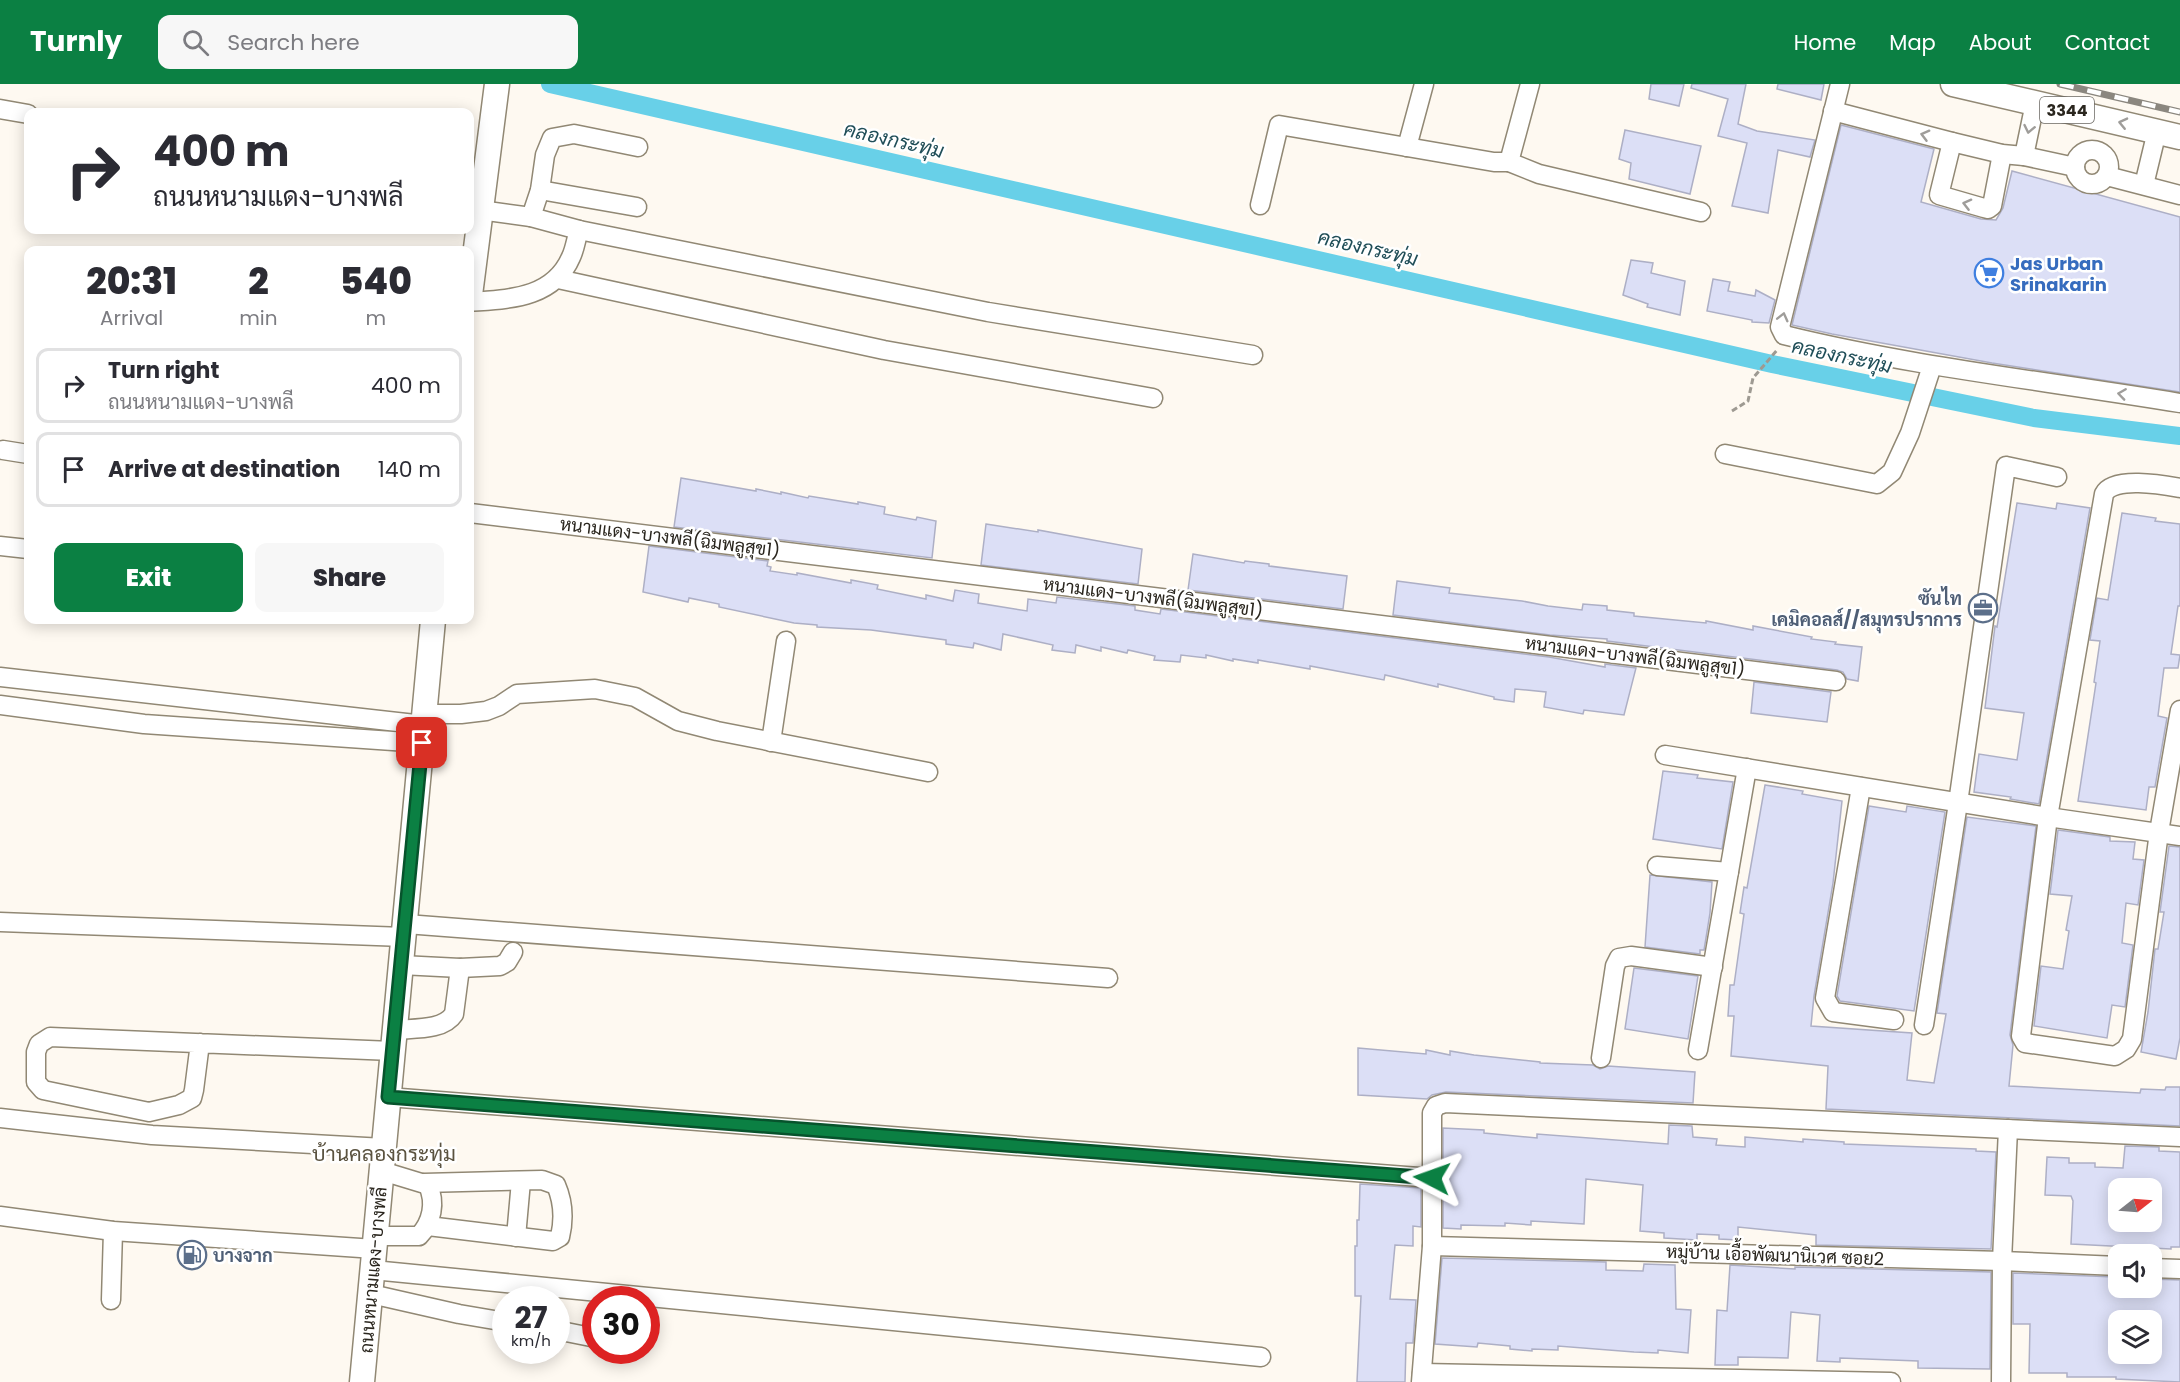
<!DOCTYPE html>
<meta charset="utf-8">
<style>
:root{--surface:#fff;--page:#f7f7f7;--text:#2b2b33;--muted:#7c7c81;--line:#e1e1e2;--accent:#0b8043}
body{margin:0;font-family:Poppins,Sarabun,sans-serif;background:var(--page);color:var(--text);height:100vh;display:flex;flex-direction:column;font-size:22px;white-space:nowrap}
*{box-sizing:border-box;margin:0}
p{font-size:20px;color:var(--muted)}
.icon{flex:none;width:33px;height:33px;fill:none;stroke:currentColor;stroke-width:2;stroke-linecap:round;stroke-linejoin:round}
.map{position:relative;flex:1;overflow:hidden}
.side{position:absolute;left:24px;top:162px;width:450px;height:378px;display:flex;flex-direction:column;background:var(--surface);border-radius:12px;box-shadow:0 3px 15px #0003}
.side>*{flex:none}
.top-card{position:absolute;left:24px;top:24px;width:450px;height:126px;border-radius:12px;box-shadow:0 3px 15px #0003;background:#fff;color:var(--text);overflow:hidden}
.needle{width:39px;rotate:73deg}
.controls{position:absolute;left:2108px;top:1094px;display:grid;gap:12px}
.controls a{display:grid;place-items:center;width:54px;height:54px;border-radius:12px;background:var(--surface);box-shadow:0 3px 15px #0003;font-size:30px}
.speed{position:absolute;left:492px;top:1202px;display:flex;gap:12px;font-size:30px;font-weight:700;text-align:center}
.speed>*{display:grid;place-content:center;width:78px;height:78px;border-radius:50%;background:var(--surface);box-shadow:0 3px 15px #0003;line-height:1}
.speed small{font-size:15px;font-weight:400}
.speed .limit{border:9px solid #d22;background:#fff;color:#111}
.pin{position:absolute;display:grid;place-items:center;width:51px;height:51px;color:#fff;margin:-26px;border-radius:12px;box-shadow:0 3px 9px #0006}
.me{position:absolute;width:66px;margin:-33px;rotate:274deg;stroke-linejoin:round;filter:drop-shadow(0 0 4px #0008)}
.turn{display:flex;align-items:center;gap:21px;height:126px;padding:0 30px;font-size:27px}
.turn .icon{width:78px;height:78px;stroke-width:2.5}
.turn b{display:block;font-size:42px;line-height:51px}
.eta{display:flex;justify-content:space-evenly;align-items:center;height:102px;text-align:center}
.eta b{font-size:36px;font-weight:800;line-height:42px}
.action{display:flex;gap:12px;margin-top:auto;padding:12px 30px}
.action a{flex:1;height:69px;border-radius:12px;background:var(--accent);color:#fff;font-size:24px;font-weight:800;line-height:69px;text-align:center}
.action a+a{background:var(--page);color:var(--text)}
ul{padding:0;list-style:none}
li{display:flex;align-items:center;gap:18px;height:75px;margin:0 12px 9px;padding:0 18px;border:3px solid var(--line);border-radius:12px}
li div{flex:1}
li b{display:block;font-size:22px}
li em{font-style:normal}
header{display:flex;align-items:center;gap:36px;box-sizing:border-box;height:84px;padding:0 30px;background:var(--accent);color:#fff}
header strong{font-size:28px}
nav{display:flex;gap:33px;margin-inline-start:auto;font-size:21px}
.search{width:420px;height:54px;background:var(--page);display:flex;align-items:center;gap:15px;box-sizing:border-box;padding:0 21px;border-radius:12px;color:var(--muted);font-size:22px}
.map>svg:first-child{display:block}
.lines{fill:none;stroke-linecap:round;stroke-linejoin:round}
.canal{stroke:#68d0e8;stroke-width:18}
.building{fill:#dcdff6;stroke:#adafc5;stroke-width:1.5;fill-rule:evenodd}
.minor-casing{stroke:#918874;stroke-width:21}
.major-casing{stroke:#918874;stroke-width:27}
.path{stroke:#9e9a92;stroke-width:3;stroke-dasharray:6 3;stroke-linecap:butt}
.minor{stroke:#fff;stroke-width:18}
.major{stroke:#fff;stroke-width:24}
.rail-casing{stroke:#8b877f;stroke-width:7}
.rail{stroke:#fff;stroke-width:4.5;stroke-dasharray:14;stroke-linecap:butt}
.oneway{stroke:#9f9d9a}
.route-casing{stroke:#07532c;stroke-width:15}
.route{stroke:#0b8043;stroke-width:10}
.labels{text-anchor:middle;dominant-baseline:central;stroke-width:5;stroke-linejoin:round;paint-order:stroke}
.shield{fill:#fff;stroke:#6a6762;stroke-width:1.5}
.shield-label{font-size:16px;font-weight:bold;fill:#2a261e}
.shop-label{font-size:18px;font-weight:bold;fill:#366cbe;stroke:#fff;text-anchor:start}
.street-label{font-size:18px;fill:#2a261e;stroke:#fff}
.service-label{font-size:18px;font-weight:bold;fill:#4e5e75;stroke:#fff;text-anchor:end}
.water-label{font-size:20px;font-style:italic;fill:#204e58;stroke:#fff}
.quarter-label{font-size:21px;fill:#5b5340;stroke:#fff}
</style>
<header>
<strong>Turnly</strong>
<div class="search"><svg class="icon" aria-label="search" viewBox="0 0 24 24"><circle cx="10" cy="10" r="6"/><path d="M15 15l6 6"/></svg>Search here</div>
<nav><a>Home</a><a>Map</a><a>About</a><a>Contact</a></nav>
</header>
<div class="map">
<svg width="2180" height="1298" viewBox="0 0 2180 1298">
<rect width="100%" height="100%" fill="#fef9f1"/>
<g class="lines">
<polyline class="canal" points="550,0 1772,280 2034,334 2180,352"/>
</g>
<g class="building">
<polygon points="1651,0 1684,0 1679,22 1649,15"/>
<polygon points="1692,0 1746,0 1738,40 1757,47 1815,56 1810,73 1778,66 1768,129 1732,122 1747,59 1718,52 1728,15 1691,4"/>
<polygon points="1778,0 1824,0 1821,16 1777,5"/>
<polygon points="1841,41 1934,65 1921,118 1981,135 1996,136 2003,124 2012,87 2180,133 2180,308 1992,279 1832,250 1792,241"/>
<polygon points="1625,46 1701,62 1690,110 1629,95 1631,79 1619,75"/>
<polygon points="1631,176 1653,179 1651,189 1685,197 1680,231 1647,223 1648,220 1623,211"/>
<polygon points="1713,195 1730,198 1728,207 1755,212 1756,206 1775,216 1769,239 1752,238 1752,236 1707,227"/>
<polygon points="681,394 756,407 756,405 781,410 781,408 808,414 809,412 858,420 858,418 885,423 884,430 916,436 917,433 936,437 932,474 674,443"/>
<polygon points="2017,419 2056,425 2057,419 2090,424 2039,720 2010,715 2011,713 1974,708 1979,670 2017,676 2024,629 1985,624 1995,542 1997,543"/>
<polygon points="2122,429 2156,434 2155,437 2180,440 2180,522 2178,522 2171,570 2180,571 2178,584 2164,584 2158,632 2167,634 2155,703 2149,703 2146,726 2078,717 2096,599 2094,598 2100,557 2090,556 2097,514 2108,516"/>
<polygon points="986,440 1038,448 1038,446 1142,465 1138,500 981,481"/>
<polygon points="649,462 768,477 767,482 771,483 770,487 797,491 797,489 851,499 851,496 878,501 877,505 926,515 926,511 953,517 955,506 979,510 978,519 1027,527 1028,515 1056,519 1057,513 1135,522 1135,526 1160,530 1161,525 1549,573 1605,583 1605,580 1636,584 1624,631 1584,626 1583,630 1544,623 1546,608 1515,605 1514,618 1494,615 1494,613 1438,600 1438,603 1385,591 1384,596 1310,582 1310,585 1258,576 1258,579 1233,575 1233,577 1206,571 1206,574 1181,571 1180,578 1154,576 1155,572 1128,566 1127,569 1101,563 1101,567 1076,561 1075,569 1052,566 1053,561 1003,550 1001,566 974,559 973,564 946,560 946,556 871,546 817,543 817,541 794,539 719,523 719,520 689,514 688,518 643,508"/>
<polygon points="1193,470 1244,479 1245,477 1269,480 1269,482 1347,492 1343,525 1188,506"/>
<polygon points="1397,497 1450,504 1449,509 1522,517 1548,522 1582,526 1583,520 1607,522 1607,526 1634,529 1634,532 1706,539 1706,537 1753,546 1753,542 1812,553 1811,555 1836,558 1835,560 1862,563 1858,597 1847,595 1843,588 1837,586 1607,557 1607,555 1550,551 1393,531"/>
<polygon points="1754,598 1831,608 1827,638 1751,629"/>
<polygon points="1663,687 1698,691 1697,694 1733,698 1722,765 1653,755"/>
<polygon points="1765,701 1803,707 1802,710 1842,717 1833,799 1814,912 1811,942 1912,949 1907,996 1934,999 1946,930 1937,929 1967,733 2036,742 2010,951 2013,961 2009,1002 2140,1009 2141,1005 2165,1006 2166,1003 2180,1003 2180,1042 1826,1025 1828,982 1731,972 1734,932 1728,932 1730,901 1734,901 1744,830 1740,829 1744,803 1747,804"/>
<polygon points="1869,722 1906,728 1907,722 1945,728 1914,927 1840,917 1837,912"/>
<polygon points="2058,746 2110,753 2110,757 2135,758 2133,775 2144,776 2138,821 2126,819 2122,859 2133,861 2125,923 2112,921 2107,954 2034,942 2041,882 2063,885 2069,847 2066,846 2072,812 2050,810"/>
<polygon points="2169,762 2180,763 2180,954 2176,975 2141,968 2148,928 2155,865 2158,865 2164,828 2160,828"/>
<polygon points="1650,791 1712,798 1710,829 1704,866 1700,866 1700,870 1645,863"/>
<polygon points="1634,884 1698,892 1688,955 1625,945"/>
<polygon points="1358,964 1426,970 1426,966 1450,971 1450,967 1474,971 1540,978 1540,979 1593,981 1600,985 1608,982 1695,988 1693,1019 1446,1008 1432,1011 1427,1015 1358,1011"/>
<polygon points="1669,1041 1692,1042 1693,1053 1717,1055 1716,1061 1745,1063 1745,1053 1803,1058 1803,1055 1844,1058 1844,1060 1976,1065 1976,1067 1996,1068 1991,1165 1816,1161 1816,1151 1738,1143 1738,1156 1719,1155 1719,1151 1697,1150 1697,1156 1664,1154 1664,1149 1640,1147 1643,1101 1586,1095 1584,1140 1531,1137 1531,1141 1505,1139 1505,1142 1461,1141 1461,1145 1443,1144 1443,1044 1484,1046 1484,1049 1537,1054 1537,1050 1668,1060"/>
<path d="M2125,1062L2159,1063V1067L2180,1068V1163H2171V1165L2071,1160L2073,1117L2071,1112L2045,1111L2047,1073L2069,1074V1079H2095V1083L2123,1084ZM2118,1104H2151V1137H2118Z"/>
<polygon points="1360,1100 1421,1104 1421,1143 1413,1142 1413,1162 1395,1161 1390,1215 1416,1216 1413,1259 1406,1259 1405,1298 1357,1298 1361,1212 1355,1212 1355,1162 1357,1162 1357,1136 1359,1136"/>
<polygon points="1442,1174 1606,1178 1606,1186 1643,1187 1644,1180 1675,1181 1676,1225 1691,1226 1688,1269 1658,1266 1658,1269 1634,1268 1558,1262 1558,1266 1532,1265 1532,1267 1510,1265 1510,1262 1478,1259 1477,1263 1435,1260"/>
<polygon points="1730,1181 1795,1185 1795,1183 1991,1188 1990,1285 1918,1284 1918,1277 1840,1274 1840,1278 1817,1277 1820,1231 1791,1228 1788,1274 1738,1273 1738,1281 1715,1281 1717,1226 1727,1227"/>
<path d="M2013,1189L2116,1193V1203H2151V1195L2180,1196V1298L2116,1295V1293H2067V1289H2029L2030,1240H2013ZM2118,1236H2151V1269H2118Z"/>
</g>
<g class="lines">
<g class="minor-casing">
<g id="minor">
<polyline points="1530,0 1509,78 1539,90 1701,128"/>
<path d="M1840,0L1780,243L1784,251C1914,283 2047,297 2180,319"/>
<polyline points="0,25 28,30"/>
<polyline points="1833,27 1952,58 2002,70 2024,72 2075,83"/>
<polyline points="1952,58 1939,111 1984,124 1988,125 1992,122 2002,70"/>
<polyline points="1407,63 1424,0"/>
<circle cx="2092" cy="83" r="17"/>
<polyline points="2024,72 2035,19"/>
<polyline points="2107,92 2180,111"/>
<polyline points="2144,101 2157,47"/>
<polyline points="540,106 637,123"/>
<polyline points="1260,121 1279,41 1494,78 1509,78"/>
<polyline points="480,126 531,133 540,106 545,71 552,54 574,50 638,63"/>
<polyline points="531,133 579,146"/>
<polyline points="558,195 884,266 1153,314"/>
<path d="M470,218C508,215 553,215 571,173C575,165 576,155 579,146L988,228L1253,271"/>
<polyline points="3,366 28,370"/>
<polyline points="1725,370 1877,400 1892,388 1910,349 1932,282"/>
<path d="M2180,404C2163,401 2113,392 2104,410L2048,733L2021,952L2025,959L2115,972L2126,965L2132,955L2159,748L2180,626"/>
<polyline points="470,429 1836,597"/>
<polyline points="0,462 28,465"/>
<polyline points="0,593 424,641"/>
<polyline points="0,621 144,640 422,659"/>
<polyline points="425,630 461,630 486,627 499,622 517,610 595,605 635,613 678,637 717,647 928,688"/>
<polyline points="771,658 786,557"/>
<polyline points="1665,671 2048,733 2180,752"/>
<polyline points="1861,703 1825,914 1833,928 1894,936"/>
<polyline points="1657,782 1729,788"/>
<polyline points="0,838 404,853"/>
<polyline points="406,840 1108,894"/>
<polyline points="401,881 460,884 500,882 507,878 513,868"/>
<polyline points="1924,941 1958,719 2006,382 2057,393"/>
<path d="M395,946C413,944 443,947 454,930L460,884"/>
<polyline points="200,959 194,1006 192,1014 179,1021 149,1028 43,1006 36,998 36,968 39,960 50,953 392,967"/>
<polyline points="1698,966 1747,684"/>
<polyline points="1601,974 1615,882 1619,874 1631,872 1713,883"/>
<polyline points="388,1013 1432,1094"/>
<polyline points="0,1034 152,1051 384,1064"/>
<path d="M424,1099L542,1096L556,1101C563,1117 564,1136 560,1153L553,1157L428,1142"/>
<polyline points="0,1132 113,1147 375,1165"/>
<path d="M376,1152H419C432,1138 436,1119 428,1101L382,1087"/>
<polyline points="516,1153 521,1097"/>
<polyline points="1432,1162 2002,1177 2118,1182"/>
<polyline points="2151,1184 2180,1185"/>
<polyline points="373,1186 1261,1273"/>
<polyline points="371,1210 459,1230 506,1238"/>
<polyline points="111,1216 113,1147"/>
<polyline points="556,1246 596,1254"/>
<polyline points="1422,1289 1891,1298"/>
<polyline points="1421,1298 1432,1162 1432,1029 1436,1022 1445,1019 2180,1053"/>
<polyline points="2001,1298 2002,1177 2008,1045"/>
</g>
</g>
<g class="major-casing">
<g id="major">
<polyline points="1953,0 2180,53"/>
<polyline points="470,211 497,0"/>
<polyline points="362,1298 433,536"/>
</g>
</g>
<polyline class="path" points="1732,327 1748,317 1753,294 1778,265"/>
<use href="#minor" class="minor"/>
<use href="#major" class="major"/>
<g class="rail-casing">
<polyline id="rail" points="2060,0 2180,28"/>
</g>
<use href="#rail" class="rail"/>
</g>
<defs><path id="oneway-chevron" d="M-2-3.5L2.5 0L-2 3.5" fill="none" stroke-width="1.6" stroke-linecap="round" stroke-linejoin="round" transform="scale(1.5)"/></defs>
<g class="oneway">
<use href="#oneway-chevron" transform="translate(2123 39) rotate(-167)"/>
<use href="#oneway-chevron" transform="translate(2029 45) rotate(102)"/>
<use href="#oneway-chevron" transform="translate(1925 51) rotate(-165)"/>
<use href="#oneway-chevron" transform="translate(1967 120) rotate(-166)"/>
<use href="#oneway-chevron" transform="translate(1783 233) rotate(-76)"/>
<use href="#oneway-chevron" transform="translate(2122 310) rotate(-172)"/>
</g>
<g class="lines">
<g class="route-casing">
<polyline id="route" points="422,659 388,1013 1432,1094"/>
</g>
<use href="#route" class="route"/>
</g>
<defs>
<g id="supermarket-ring" transform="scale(1.5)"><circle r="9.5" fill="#fff" stroke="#3f7fe0" stroke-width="1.5"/><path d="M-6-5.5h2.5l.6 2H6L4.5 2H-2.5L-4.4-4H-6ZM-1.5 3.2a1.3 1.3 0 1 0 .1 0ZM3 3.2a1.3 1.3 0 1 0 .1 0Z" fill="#3f7fe0"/></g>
<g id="office-ring" transform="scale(1.5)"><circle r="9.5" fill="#fff" stroke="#5c6f8a" stroke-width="1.5"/><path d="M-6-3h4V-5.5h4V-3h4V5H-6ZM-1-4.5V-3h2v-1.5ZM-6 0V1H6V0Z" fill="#5c6f8a"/></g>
<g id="fuel-ring" transform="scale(1.5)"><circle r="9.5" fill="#fff" stroke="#5c6f8a" stroke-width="1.5"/><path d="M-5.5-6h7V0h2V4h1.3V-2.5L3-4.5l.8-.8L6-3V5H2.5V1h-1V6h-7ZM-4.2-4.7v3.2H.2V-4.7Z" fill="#5c6f8a"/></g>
</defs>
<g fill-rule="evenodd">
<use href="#supermarket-ring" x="1989" y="189"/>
<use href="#office-ring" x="1983" y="524"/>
<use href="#fuel-ring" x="192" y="1171"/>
</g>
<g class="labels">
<rect class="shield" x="2040" y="13" width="54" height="26" rx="4.5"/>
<g class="shield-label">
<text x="2067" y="26">3344</text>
</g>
<g class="shop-label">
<text x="2010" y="179">Jas Urban<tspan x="2010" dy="21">Srinakarin</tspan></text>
</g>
<g class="street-label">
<text transform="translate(670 453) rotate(7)">หนามแดง-บางพลี(ฉิมพลูสุข1)</text>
<text transform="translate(1153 513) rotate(7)">หนามแดง-บางพลี(ฉิมพลูสุข1)</text>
<text transform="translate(1635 572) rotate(7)">หนามแดง-บางพลี(ฉิมพลูสุข1)</text>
<text transform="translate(1775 1171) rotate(2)">หมู่บ้าน เอื้อพัฒนานิเวศ ซอย2</text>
<text transform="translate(373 1186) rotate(-85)">ถนนหนามแดง-บางพลี</text>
</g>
<g class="service-label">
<text x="1962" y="514">ซันไท<tspan x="1962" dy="21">เคมิคอลส์//สมุทรปราการ</tspan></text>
<text x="213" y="1171" text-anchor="start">บางจาก</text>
</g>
<g class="water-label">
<text transform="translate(894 56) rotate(13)">คลองกระทุ่ม</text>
<text transform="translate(1368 164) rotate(13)">คลองกระทุ่ม</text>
<text transform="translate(1842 272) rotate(12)">คลองกระทุ่ม</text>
</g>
<g class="quarter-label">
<text x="384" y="1069">บ้านคลองกระทุ่ม</text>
</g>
</g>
</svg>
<div class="controls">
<a><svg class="needle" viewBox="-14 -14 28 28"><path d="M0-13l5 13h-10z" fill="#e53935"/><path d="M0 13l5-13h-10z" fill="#7c7c81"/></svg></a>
<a><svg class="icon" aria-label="sound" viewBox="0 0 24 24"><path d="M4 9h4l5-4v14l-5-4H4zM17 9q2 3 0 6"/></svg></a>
<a><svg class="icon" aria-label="layers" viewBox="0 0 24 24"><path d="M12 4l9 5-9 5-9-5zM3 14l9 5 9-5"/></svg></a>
</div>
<div class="speed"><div>27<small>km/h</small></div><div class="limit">30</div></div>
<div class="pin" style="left:422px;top:659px;background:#d93025"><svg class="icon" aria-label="arrive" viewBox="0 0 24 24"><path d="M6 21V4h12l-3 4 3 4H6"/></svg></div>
<svg class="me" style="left:1432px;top:1094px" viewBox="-20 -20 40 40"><path d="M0-17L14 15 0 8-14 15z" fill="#0b8043" stroke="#fff" stroke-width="4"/></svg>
<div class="top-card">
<div class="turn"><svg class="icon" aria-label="right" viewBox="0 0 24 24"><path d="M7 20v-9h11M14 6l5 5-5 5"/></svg><div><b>400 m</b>ถนนหนามแดง-บางพลี</div></div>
</div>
<section class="side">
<div class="eta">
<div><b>20:31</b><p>Arrival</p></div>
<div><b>2</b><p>min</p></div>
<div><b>540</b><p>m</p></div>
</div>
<ul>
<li><svg class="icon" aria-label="right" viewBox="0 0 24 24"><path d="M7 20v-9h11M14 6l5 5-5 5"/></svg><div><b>Turn right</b><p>ถนนหนามแดง-บางพลี</p></div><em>400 m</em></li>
<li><svg class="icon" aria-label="arrive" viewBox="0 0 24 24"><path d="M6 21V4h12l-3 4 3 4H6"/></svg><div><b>Arrive at destination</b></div><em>140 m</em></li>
</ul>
<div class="action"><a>Exit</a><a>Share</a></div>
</section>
</div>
